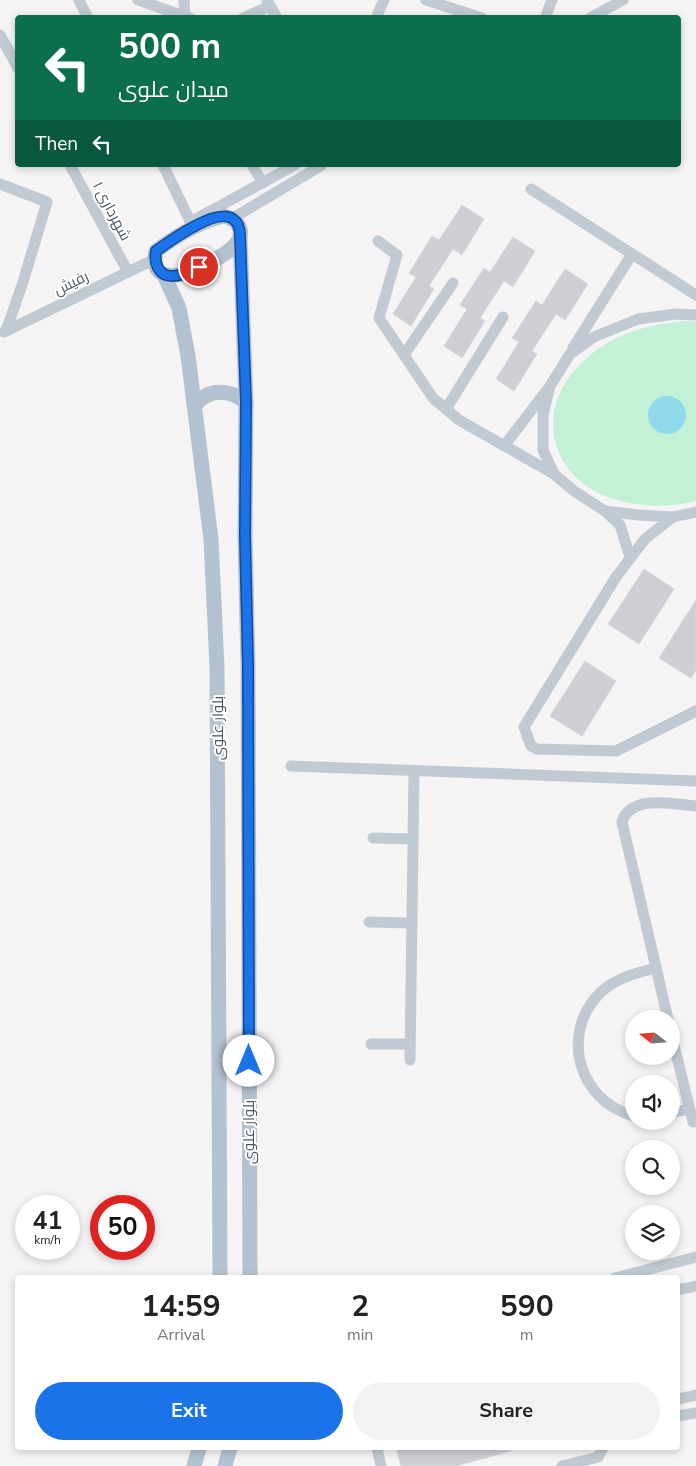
<!DOCTYPE html>
<meta charset="utf-8">
<style>
:root{--surface:#fff;--page:#f2f2f2;--text:#222;--muted:#767676;--accent:#1a73e8}
body{margin:0;font-family:"Nunito Sans",Cairo,sans-serif;background:var(--page);color:var(--text);height:100vh;display:flex;flex-direction:column;font-size:19px;white-space:nowrap}
*{box-sizing:border-box;margin:0}
p{font-size:16px;color:var(--muted)}
.icon{flex:none;width:28px;height:28px;fill:none;stroke:currentColor;stroke-width:2;stroke-linecap:round;stroke-linejoin:round}
.map{position:relative;flex:1;overflow:hidden}
.details{position:absolute;left:15px;top:1275px;width:665px;height:175px;display:flex;flex-direction:column;background:var(--surface);border-radius:5px;box-shadow:0 2px 8px #0003}
.details>*{flex:none}
.hud{position:absolute;left:15px;top:15px;width:666px;height:152px;border-radius:5px;box-shadow:0 2px 8px #0003;background:#0b6e4f;color:#fff;overflow:hidden}
.needle{width:32px;rotate:287deg}
.tools{position:absolute;left:625px;top:1010px;display:grid;gap:10px}
.tools a{display:grid;place-items:center;width:55px;height:55px;border-radius:50%;background:var(--surface);box-shadow:0 2px 8px #0003;font-size:25px}
.speed{position:absolute;left:15px;top:1195px;display:flex;gap:10px;font-size:25px;font-weight:700;text-align:center}
.speed>*{display:grid;place-content:center;width:65px;height:65px;border-radius:50%;background:var(--surface);box-shadow:0 2px 8px #0003;line-height:1}
.speed small{font-size:12px;font-weight:400}
.speed .limit{border:8px solid #d22;background:#fff;color:#111}
.pin{position:absolute;display:grid;place-items:center;width:42px;height:42px;color:#fff;margin:-21px;border:2px solid #fff;border-radius:50%;box-shadow:0 1px 5px #0007}
.me{position:absolute;width:55px;margin:-28px;rotate:0deg;stroke-linejoin:round;filter:drop-shadow(0 0 4px #0008)}
.turn{display:flex;align-items:center;gap:18px;height:105px;padding:0 20px;font-size:22px}
.turn .icon{width:65px;height:65px;stroke-width:2.5}
.turn b{display:block;font-size:35px;line-height:42px}
.then{display:flex;align-items:center;height:48px;padding:0 20px;background:#0003;gap:10px;font-size:19px}
.eta{display:flex;justify-content:space-evenly;align-items:center;height:85px;text-align:center}
.eta b{font-size:30px;font-weight:700;line-height:35px}
.button{display:flex;gap:10px;margin-top:auto;padding:10px 20px}
.button a{flex:1;height:58px;border-radius:30px;background:var(--accent);color:#fff;font-size:20px;font-weight:700;line-height:58px;text-align:center}
.button a+a{background:var(--page);color:var(--text)}
.map>svg:first-child{display:block}
.green{fill:#c3f1d5;fill-rule:evenodd}
.water{fill:#90daee}
.building{fill:#cdcfd5;stroke:#d7d9de}
.lines{fill:none;stroke-linecap:round;stroke-linejoin:round}
.minor{stroke:#c1cad2;stroke-width:11}
.major{stroke:#b3c2d1;stroke-width:15}
.route-casing{stroke:#114b97;stroke-width:12}
.route{stroke:#1a73e8;stroke-width:9}
.labels{text-anchor:middle;dominant-baseline:central;stroke-width:4;stroke-linejoin:round;paint-order:stroke}
.street-label{font-size:15px;fill:#4a5661;stroke:#fff}
</style>
<div class="map">
<svg width="696" height="1466" viewBox="0 0 696 1466">
<rect width="100%" height="100%" fill="#f5f3f3"/>
<path class="green" d="M689,321L696,322V501C673,507 648,507 625,502C549,486 528,407 588,357C617,332 652,323 689,321ZM669,396L652,425L649,413L658,399Z"/>
<circle class="water" cx="667" cy="415" r="19"/>
<g class="building">
<polygon points="462,205 484,219 462,255 453,249 429,286 434,289 411,326 393,314 416,277 409,273 432,236 439,240"/>
<polygon points="513,237 535,251 513,287 504,281 480,318 485,321 462,358 444,346 467,309 460,305 484,268 490,272"/>
<polygon points="565,269 588,284 565,320 556,314 532,351 537,354 514,391 496,379 519,342 512,338 536,301 542,305"/>
<polygon points="644,569 674,589 639,644 608,624"/>
<polygon points="696,600 696,670 691,678 659,658"/>
<polygon points="585,661 616,681 582,736 550,716"/>
<polygon points="396,1448 510,1448 511,1451 456,1466 401,1466"/>
</g>
<g class="lines">
<g class="minor">
<polyline points="79,0 88,18"/>
<polyline points="138,0 190,18"/>
<polyline points="184,0 185,18"/>
<polyline points="267,0 277,18"/>
<polyline points="426,0 482,18"/>
<polyline points="243,18 270,6"/>
<polyline points="376,18 384,0"/>
<polyline points="545,18 552,0"/>
<polyline points="590,18 623,0"/>
<polyline points="0,35 18,68"/>
<polyline points="70,165 128,272"/>
<polyline points="163,165 193,227"/>
<polyline points="252,165 263,183"/>
<polyline points="0,184 47,202 23,282 6,331"/>
<polyline points="531,189 696,295"/>
<polyline points="233,218 322,165"/>
<polyline points="194,220 295,165"/>
<polyline points="378,241 397,255 379,318 433,398 459,420 554,474"/>
<polyline points="4,332 155,259"/>
<polyline points="573,348 632,254"/>
<polyline points="404,355 453,283"/>
<polyline points="446,409 503,317"/>
<polyline points="504,446 547,390"/>
<polyline points="605,511 620,525 630,557"/>
<polyline points="696,512 673,517 645,539 616,577 524,727 531,746 537,749 616,751 696,711"/>
<polyline points="673,517 638,515 605,511 574,491 554,474 543,450 543,415 550,386 570,354 594,337 638,319 676,314 696,315"/>
<polyline points="291,766 696,781"/>
<polyline points="373,838 413,839"/>
<polyline points="369,922 412,923"/>
<path d="M668,1019L622,822C631,794 673,804 696,806"/>
<polyline points="671,1033 693,1122"/>
<polyline points="371,1044 410,1044"/>
<polyline points="410,1060 414,770"/>
<polyline points="671,1113 689,1109"/>
<path d="M634,1116C578,1101 559,1033 601,992C616,978 636,973 656,968"/>
<polyline points="615,1278 696,1257"/>
<polyline points="678,1290 696,1286"/>
<polyline points="678,1399 696,1395"/>
<polyline points="678,1416 696,1413"/>
<polyline points="377,1448 381,1466"/>
<polyline points="562,1466 598,1457 603,1448"/>
</g>
<g class="major">
<path d="M224,216C240,220 247,234 233,247C219,261 146,301 156,251C176,236 199,221 224,216Z"/>
<polyline points="240,236 246,402 245,536 248,667 250,1278"/>
<polyline points="164,275 179,308 188,356 211,539 217,667 220,1278"/>
<path d="M195,405C209,388 229,389 246,402"/>
<polyline points="194,1466 199,1448"/>
<polyline points="225,1466 230,1448"/>
</g>
</g>
<g class="lines">
<g class="route-casing">
<path id="route" d="M199,267C191,271 182,276 173,276C158,277 154,262 156,251C170,241 217,207 233,219C239,223 240,230 240,236L246,402L245,536L248,666L249,1061"/>
</g>
<use href="#route" class="route"/>
</g>
<g class="labels">
<g class="street-label">
<text transform="translate(112 211) rotate(62)">شهرداری ۱</text>
<text transform="translate(71 283) rotate(-26)">رفیش</text>
<text transform="translate(218 728) rotate(-90)">بلوار علوی</text>
<text transform="translate(249 1132) rotate(-90)">بلوار علوی</text>
</g>
</g>
</svg>
<div class="tools">
<a><svg class="needle" viewBox="-14 -14 28 28"><path d="M0-13l5 13h-10z" fill="#e53935"/><path d="M0 13l5-13h-10z" fill="#767676"/></svg></a>
<a><svg class="icon" aria-label="sound" viewBox="0 0 24 24"><path d="M4 9h4l5-4v14l-5-4H4zM17 9q2 3 0 6"/></svg></a>
<a><svg class="icon" aria-label="search" viewBox="0 0 24 24"><circle cx="10" cy="10" r="6"/><path d="M15 15l6 6"/></svg></a>
<a><svg class="icon" aria-label="layers" viewBox="0 0 24 24"><path d="M12 4l9 5-9 5-9-5zM3 14l9 5 9-5"/></svg></a>
</div>
<div class="speed"><div>41<small>km/h</small></div><div class="limit">50</div></div>
<div class="pin" style="left:199px;top:267px;background:#d93025"><svg class="icon" aria-label="arrive" viewBox="0 0 24 24"><path d="M6 21V4h12l-3 4 3 4H6"/></svg></div>
<svg class="me" style="left:249px;top:1061px" viewBox="-20 -20 40 40"><circle r="19" fill="#fff"/><path d="M0-13L10 11 0 6-10 11z" fill="#1a73e8"/></svg>
<div class="hud">
<div class="turn"><svg class="icon" aria-label="left" viewBox="0 0 24 24"><path d="M17 20v-9H6M10 6l-5 5 5 5"/></svg><div><b>500 m</b>میدان علوی</div></div>
<div class="then">Then<svg class="icon" aria-label="left" viewBox="0 0 24 24"><path d="M17 20v-9H6M10 6l-5 5 5 5"/></svg></div>
</div>
<section class="details">
<div class="eta">
<div><b>14:59</b><p>Arrival</p></div>
<div><b>2</b><p>min</p></div>
<div><b>590</b><p>m</p></div>
</div>
<div class="button"><a>Exit</a><a>Share</a></div>
</section>
</div>
